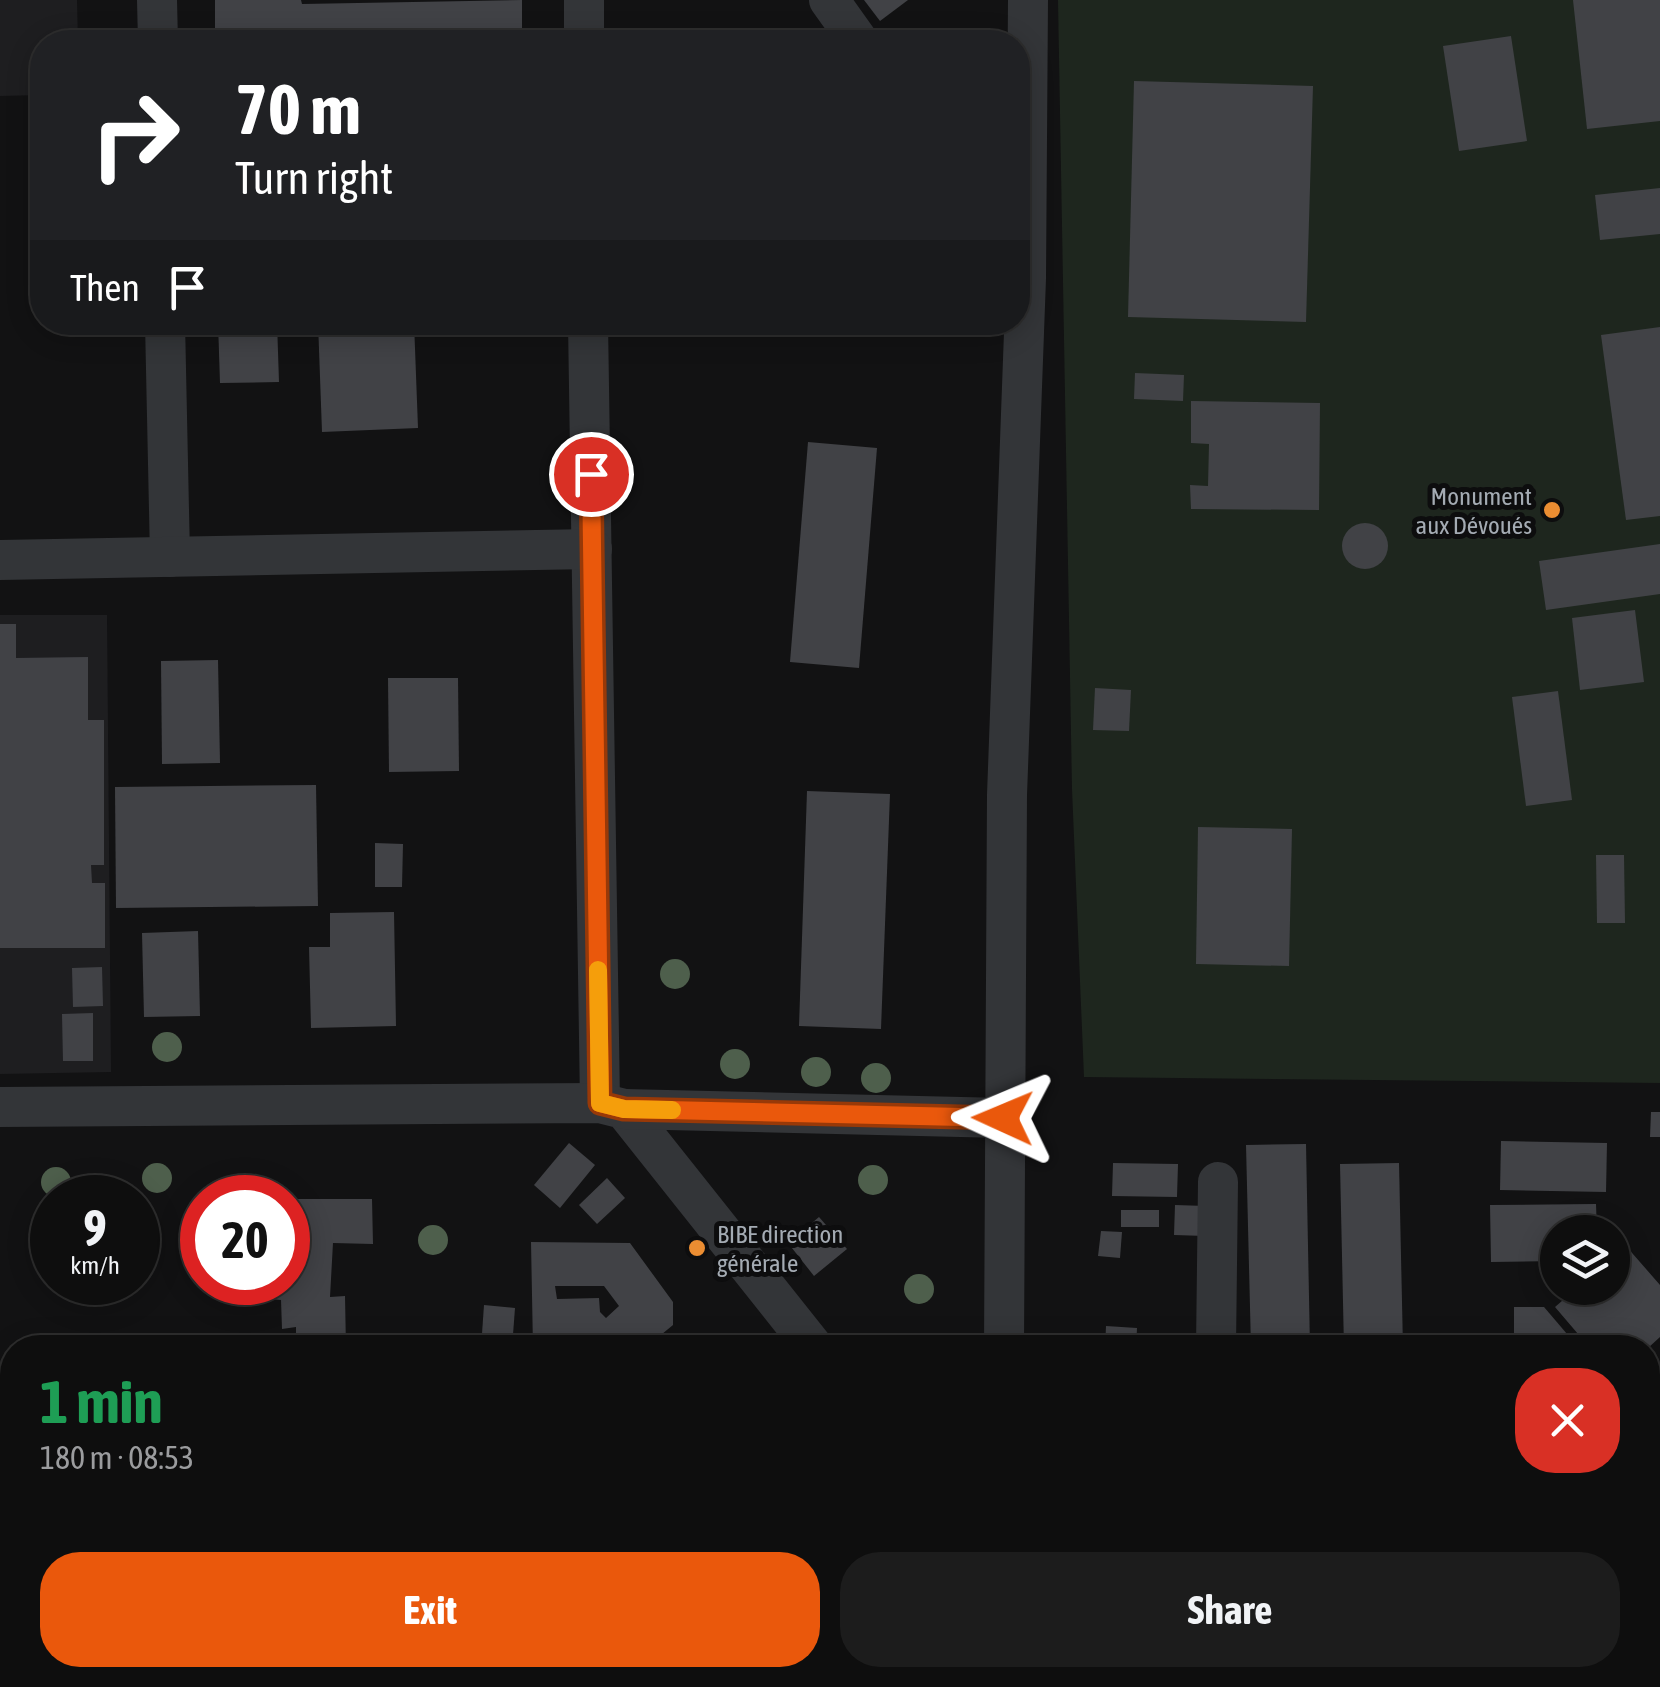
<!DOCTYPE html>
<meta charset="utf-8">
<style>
:root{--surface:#0e0e0e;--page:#1c1c1c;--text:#f1f3f6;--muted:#9b9c9e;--line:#2e2e2e;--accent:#ea580c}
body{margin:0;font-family:"Asap Condensed",sans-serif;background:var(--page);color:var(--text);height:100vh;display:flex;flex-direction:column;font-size:38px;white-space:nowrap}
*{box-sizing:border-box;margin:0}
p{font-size:32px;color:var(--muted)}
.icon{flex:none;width:55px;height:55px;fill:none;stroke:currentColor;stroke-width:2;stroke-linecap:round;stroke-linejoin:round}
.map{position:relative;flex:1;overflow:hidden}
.drawer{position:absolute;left:0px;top:1335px;width:1660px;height:352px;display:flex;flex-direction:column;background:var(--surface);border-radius:40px 40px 0 0;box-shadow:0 5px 25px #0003,0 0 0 2px var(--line)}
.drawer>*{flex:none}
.guide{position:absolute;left:30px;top:30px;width:1000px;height:305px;border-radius:40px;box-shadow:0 5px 25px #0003,0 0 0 2px var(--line);background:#202124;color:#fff;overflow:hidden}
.buttons{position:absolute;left:1540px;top:1215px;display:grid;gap:20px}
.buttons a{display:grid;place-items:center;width:90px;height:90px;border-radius:50%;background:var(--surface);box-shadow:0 5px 25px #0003,0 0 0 2px var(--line);font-size:50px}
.speed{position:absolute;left:30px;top:1175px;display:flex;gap:20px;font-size:50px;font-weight:700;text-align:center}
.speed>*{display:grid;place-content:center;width:130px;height:130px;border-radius:50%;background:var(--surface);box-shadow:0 5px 25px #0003,0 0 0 2px var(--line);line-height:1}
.speed small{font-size:25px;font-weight:400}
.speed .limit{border:15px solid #d22;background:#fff;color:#111}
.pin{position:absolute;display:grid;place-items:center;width:85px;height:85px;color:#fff;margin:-42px;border:5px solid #fff;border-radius:50%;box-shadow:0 2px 10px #0007}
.me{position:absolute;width:110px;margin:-55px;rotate:271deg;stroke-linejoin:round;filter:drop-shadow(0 0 8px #0008)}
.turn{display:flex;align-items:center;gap:35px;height:210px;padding:0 40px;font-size:45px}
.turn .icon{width:130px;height:130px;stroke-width:2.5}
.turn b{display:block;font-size:70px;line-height:85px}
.then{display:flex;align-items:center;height:95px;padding:0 40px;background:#0003;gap:20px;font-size:38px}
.round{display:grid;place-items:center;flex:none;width:105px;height:105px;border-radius:40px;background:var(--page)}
.head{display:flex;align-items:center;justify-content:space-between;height:170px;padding:0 40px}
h1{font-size:60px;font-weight:700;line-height:75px;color:#1e9e55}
.cta{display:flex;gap:20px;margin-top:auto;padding:20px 40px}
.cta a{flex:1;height:115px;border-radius:40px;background:var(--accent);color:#fff;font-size:40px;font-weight:700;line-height:115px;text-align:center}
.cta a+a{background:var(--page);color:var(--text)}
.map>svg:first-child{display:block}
.built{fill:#1e1e20}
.green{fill:#1e261e}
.building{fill:#414246;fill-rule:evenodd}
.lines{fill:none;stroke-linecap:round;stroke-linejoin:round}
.minor{stroke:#333538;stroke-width:40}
.tree{fill:#4e5f4c}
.route-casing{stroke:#983908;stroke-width:25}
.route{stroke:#ea580c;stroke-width:18}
.slow{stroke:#f59e0b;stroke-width:18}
.poi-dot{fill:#eb8d32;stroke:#0d0d0e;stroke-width:4}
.labels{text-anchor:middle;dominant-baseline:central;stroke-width:10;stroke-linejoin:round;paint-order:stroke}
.poi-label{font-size:25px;fill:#a4abb3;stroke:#0d0d0e;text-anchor:end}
</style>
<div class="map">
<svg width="1660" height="1687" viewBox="0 0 1660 1687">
<rect width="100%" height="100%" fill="#121213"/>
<g class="built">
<polygon points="0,0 77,0 78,42 42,42 42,95 0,96"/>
<polygon points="0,615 107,615 111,1072 0,1074"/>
</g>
<polygon class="green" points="1058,0 1660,0 1660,1083 1084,1077 1072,789"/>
<g class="building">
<polygon points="215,0 301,0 302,4 522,0 522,42 215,42"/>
<polygon points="864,0 908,0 880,21"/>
<polygon points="1573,0 1660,0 1660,121 1587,129"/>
<polygon points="1511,36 1527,141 1459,151 1443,46"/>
<polygon points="1134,81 1313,86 1306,322 1128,317"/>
<polygon points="1660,188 1660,234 1600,240 1595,195"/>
<polygon points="218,322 277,322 279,382 220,383"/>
<polygon points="318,322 414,322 418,428 322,432"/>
<polygon points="1660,327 1660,516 1626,520 1601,335"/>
<polygon points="1135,373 1184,375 1183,401 1134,399"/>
<polygon points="1191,401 1320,403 1319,510 1191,509 1190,485 1208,486 1209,444 1191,443"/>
<polygon points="808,442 877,448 859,668 790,662"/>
<circle cx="1365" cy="546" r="23"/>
<polygon points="1660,544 1660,594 1546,610 1539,561"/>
<polygon points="1635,610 1644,682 1580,690 1572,618"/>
<polygon points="0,624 16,624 16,658 88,657 88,720 104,720 104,865 91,865 92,883 105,883 105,948 0,948"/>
<polygon points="218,660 220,763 162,764 161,661"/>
<polygon points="388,678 458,678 459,771 389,772"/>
<polygon points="1095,688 1131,690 1129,731 1093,730"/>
<polygon points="1558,691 1572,800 1526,806 1512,697"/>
<polygon points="316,785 318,906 116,908 115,787"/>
<polygon points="807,791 890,794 881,1029 799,1026"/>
<polygon points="1198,827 1292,829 1289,966 1196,964"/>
<polygon points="375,843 403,844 402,887 375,887"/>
<polygon points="1596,855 1624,855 1625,923 1597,923"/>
<polygon points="394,912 396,1026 311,1028 309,947 330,947 330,913"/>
<polygon points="198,931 200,1016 144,1017 142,933"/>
<polygon points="102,967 103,1006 73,1007 72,968"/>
<polygon points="93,1013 93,1061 63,1061 62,1014"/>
<polygon points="1651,1112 1660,1112 1660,1137 1650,1137"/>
<polygon points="1501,1141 1607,1143 1606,1192 1500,1190"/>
<polygon points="569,1143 595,1165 560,1208 534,1185"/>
<polygon points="1306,1144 1310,1348 1251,1348 1246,1145"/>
<polygon points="1113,1163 1178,1164 1177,1197 1112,1196"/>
<polygon points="1399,1163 1403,1348 1344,1348 1340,1164"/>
<polygon points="607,1178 625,1198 597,1224 579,1205"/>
<polygon points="288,1199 372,1199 373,1244 333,1243 330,1297 345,1296 346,1348 296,1348 296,1327 282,1329 281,1300 269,1299 269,1282 288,1282"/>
<polygon points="1596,1204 1597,1232 1558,1232 1558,1261 1491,1262 1490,1205"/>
<polygon points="1175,1205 1206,1206 1205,1236 1174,1235"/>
<rect x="1121" y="1210" width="38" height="17"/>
<polygon points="819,1217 847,1249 814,1276 788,1243"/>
<polygon points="1101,1231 1122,1232 1120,1258 1098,1256"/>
<path d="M531,1242L630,1243L673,1302V1325L645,1348H533ZM555,1286H604L619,1306L606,1318L600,1312L599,1298L557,1299Z"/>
<polygon points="1626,1246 1660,1285 1660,1337 1648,1348 1590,1348 1555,1307 1577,1288 1612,1288 1612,1257"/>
<polygon points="484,1305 515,1308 512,1348 481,1348"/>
<polygon points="1514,1307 1544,1307 1579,1348 1514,1348"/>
<polygon points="1106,1326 1137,1328 1136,1348 1105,1348"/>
<rect x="1648" y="1412" width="12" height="54"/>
<rect x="63" y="1675" width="42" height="12"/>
<polygon points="529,1675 598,1675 598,1682 529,1683"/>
<rect x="1492" y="1675" width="89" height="12"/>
</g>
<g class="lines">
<g class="minor">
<polyline points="157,0 158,42"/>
<polyline points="584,0 584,42"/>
<polyline points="829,0 859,42"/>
<polyline points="165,322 170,557"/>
<polyline points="588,322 600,1103"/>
<polyline points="0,560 592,549"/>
<polyline points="0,1107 600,1103 624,1109 814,1348"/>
<polyline points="624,1109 1003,1118"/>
<polyline points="1004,1348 1007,795 1026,278 1028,0"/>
<polyline points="1216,1348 1218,1182"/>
<polyline points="961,1675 964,1687"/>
<polyline points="1375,1675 1375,1687"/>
<polyline points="997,1687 999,1675"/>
</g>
</g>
<g class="tree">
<circle cx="675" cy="974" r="15"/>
<circle cx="167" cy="1047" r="15"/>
<circle cx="735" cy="1064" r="15"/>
<circle cx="816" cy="1072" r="15"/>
<circle cx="876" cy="1078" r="15"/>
<circle cx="157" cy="1178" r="15"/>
<circle cx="873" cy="1180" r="15"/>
<circle cx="56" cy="1182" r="15"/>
<circle cx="433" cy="1240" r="15"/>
<circle cx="919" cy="1289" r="15"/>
</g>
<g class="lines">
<g class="route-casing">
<polyline id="route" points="591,474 600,1103 624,1109 1003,1118"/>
</g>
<use href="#route" class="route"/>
<polyline class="slow" points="598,970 600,1103 624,1109 672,1110"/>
</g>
<g class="poi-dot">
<circle cx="1552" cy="510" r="10"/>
<circle cx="697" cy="1248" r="10"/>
</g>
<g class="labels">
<g class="poi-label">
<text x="1532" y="496">Monument<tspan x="1532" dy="29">aux Dévoués</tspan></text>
<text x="717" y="1234" text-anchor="start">BIBE direction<tspan x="717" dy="29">générale</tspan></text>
</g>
</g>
</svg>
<div class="buttons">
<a><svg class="icon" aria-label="layers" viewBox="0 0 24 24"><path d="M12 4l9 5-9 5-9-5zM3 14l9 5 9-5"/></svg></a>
</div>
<div class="speed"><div>9<small>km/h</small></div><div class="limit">20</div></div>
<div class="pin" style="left:591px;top:474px;background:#d93025"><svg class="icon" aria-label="arrive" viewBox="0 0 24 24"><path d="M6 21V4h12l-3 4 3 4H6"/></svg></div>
<svg class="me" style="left:1003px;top:1118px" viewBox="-20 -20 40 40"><path d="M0-17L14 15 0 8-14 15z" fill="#ea580c" stroke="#fff" stroke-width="4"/></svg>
<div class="guide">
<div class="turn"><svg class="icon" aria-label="right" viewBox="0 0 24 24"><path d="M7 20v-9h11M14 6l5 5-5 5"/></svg><div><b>70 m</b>Turn right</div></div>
<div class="then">Then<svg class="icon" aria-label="arrive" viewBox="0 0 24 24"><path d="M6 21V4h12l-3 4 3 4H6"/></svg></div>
</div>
<section class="drawer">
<div class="head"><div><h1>1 min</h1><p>180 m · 08:53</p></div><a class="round" style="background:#d93025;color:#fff"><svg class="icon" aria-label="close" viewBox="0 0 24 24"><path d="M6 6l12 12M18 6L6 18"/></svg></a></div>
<div class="cta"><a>Exit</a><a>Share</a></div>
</section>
</div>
